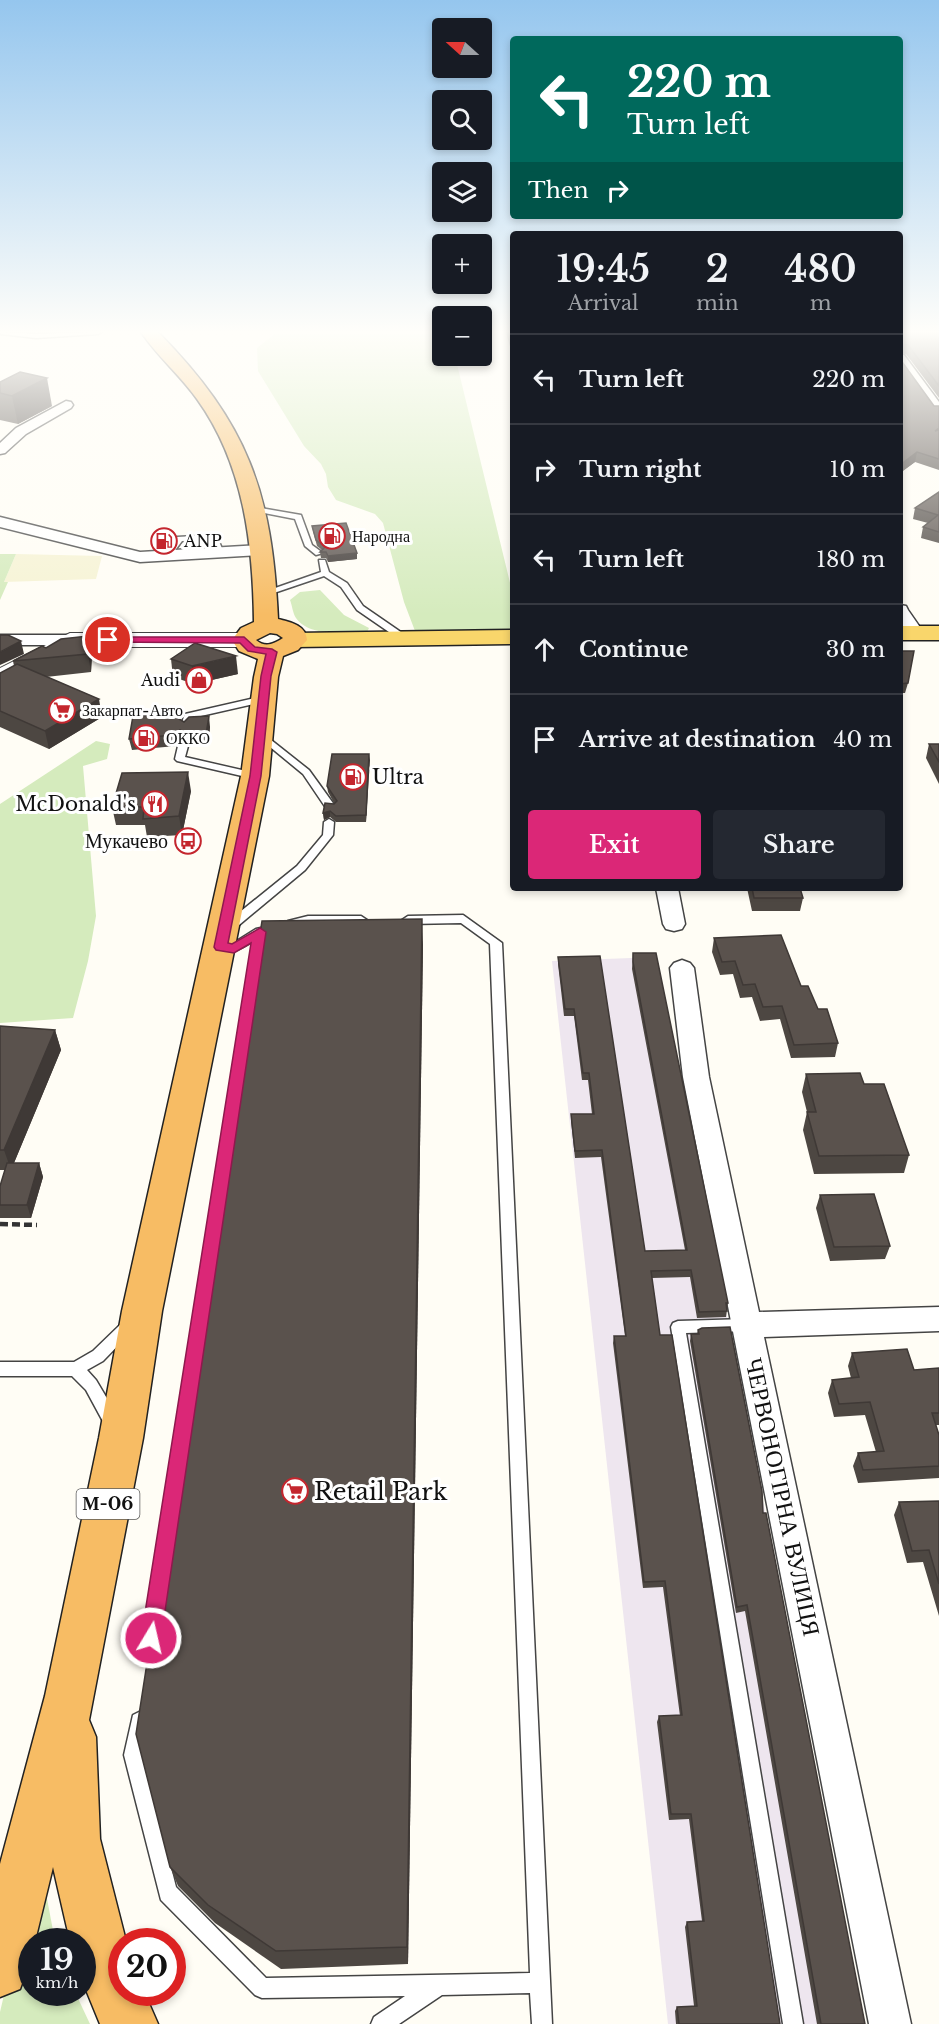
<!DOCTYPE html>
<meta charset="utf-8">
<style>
:root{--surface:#171b24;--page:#242831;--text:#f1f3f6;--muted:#9ea1a6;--line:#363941;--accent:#db2777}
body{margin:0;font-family:"Libre Baskerville",serif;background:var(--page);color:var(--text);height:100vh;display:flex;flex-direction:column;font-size:22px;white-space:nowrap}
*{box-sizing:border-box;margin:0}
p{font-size:20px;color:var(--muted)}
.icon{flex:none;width:33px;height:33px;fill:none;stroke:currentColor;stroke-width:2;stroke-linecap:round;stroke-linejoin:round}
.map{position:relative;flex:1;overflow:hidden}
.panel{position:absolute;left:510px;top:231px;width:393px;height:660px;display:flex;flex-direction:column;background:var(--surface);border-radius:6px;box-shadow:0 3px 9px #0003}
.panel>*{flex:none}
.guide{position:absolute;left:510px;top:36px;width:393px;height:183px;border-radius:6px;box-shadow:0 3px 9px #0003;background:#00695c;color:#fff;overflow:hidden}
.needle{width:39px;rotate:291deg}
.fabs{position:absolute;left:432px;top:18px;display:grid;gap:12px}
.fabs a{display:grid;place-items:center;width:60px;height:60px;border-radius:6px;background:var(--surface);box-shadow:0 3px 9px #0003;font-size:30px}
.speed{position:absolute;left:18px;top:1928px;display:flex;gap:12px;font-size:30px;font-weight:700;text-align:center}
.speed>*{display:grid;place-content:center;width:78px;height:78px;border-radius:50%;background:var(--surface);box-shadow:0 3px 9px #0003;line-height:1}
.speed small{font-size:15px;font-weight:400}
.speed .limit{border:9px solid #d22;background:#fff;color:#111}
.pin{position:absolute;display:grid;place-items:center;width:51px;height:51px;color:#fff;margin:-26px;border:3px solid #fff;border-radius:50%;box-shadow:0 2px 6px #0007}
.me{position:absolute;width:66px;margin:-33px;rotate:9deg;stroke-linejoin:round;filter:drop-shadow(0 0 4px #0008)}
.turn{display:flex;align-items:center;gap:21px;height:126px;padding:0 18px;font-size:27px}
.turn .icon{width:78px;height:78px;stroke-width:2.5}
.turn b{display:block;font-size:42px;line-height:51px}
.then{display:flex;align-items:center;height:57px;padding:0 18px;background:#0003;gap:12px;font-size:22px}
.eta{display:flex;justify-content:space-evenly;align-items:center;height:102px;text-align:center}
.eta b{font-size:36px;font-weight:600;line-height:42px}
.action{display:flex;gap:12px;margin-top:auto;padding:12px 18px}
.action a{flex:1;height:69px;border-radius:6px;background:var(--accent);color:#fff;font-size:24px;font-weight:600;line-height:69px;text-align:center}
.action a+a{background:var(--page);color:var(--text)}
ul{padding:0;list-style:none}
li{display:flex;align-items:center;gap:18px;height:90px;padding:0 18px;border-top:2px solid var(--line)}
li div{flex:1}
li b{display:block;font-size:22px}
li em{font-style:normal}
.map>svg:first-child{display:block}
.industrial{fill:#eee6ef}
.farmland{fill:#f6f3d4}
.green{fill:#d5ebbd}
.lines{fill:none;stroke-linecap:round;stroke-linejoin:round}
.service-casing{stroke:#444;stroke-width:3}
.minor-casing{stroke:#444;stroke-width:3}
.tertiary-casing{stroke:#444;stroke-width:2}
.primary-casing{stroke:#222;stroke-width:3}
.trunk-casing{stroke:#222;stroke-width:3}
.path{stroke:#333;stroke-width:4.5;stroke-dasharray:8 4;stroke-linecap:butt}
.service{fill:#fff;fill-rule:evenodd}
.minor{fill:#fff;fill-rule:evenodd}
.tertiary{fill:#fff;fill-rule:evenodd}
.primary{fill:#f9d66b;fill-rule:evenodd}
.trunk{fill:#f7bc64;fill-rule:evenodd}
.wall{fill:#4d4742}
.shaded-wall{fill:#3f3936}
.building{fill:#5a524d;stroke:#3f3936;stroke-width:1.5}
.route{fill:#db2777;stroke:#8e194d;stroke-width:1.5}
.labels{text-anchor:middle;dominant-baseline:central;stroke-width:6;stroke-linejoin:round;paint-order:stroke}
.far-poi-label{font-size:16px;fill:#111;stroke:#fff;text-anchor:start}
.shield{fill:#fff;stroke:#585858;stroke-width:1.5}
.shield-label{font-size:18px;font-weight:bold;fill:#111}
.poi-label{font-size:20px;fill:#111;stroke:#fff;text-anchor:end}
.near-poi-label{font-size:24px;fill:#111;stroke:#fff;text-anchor:start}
.near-street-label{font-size:24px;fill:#111;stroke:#fff}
</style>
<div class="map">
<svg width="939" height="2024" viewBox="0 0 939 2024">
<rect width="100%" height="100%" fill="#fffdf5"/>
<polygon class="industrial" points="657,957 865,2024 668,2024 552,961"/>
<polygon class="farmland" points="16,554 102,556 96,579 4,582"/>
<g class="green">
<polygon points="277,332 442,332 442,356 455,356 513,595 513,629 415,631 404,602 383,523 375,514 336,500 328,487 326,474 321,464 304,446 258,371 257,348"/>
<polygon points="0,554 16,554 4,582 8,582 0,600"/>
<path d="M320,590L344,615L369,628L367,632C347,632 310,638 296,618C293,614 292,605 290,600L300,592Z"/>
<polygon points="96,741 110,744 107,759 83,766 96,916 88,961 73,1018 0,1023 0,804"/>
<polygon points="38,1851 55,1941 32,1941 32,1992 75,1992 90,2024 0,2024 0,2012"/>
</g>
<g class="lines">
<g class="service-casing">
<g id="service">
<polygon points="0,332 36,334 101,332 98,334 36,338 1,334"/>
<polygon points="249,506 301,515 312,545 323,553 316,555 305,546 295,519 249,510"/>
<polygon points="213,535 217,537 224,553 223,555 217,555 210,540 182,541 170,557 163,555 177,537"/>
<polygon points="319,560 325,560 329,572 347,583 363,606 408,637 408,641 402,641 357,610 341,587 324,576 268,595 261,593 321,572"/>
<polygon points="264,696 269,699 267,701 192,718 188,730 185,731 180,728 185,714"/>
<polygon points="261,732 309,770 335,806 334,808 326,808 303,774 258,737 258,733"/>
<polygon points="183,743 188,746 185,757 259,774 260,776 255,779 177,761 175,759 178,746"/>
<polygon points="329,819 334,822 333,835 305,870 233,930 225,930 223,927 225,924 297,866 323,835 324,822"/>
<polygon points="463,915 502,943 552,2024 532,2024 530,1993 442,1995 399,2024 371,2024 374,2017 405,1996 262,1998 255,1995 161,1900 124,1755 133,1715 139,1712 145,1715 148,1721 142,1755 176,1887 266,1978 530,1973 490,944 461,923 408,924 402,920 408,916"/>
<polygon points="308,916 361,916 367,920 361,924 308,924 292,928 286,924 288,921"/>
<path d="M275,925L281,929L279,932L265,935L190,1440L188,1445L182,1447L176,1445L174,1440L253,941C241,949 227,957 214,947L220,943L232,944L256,929Z"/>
<polygon points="747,1319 752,1321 754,1325 752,1329 747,1331 686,1333 803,2024 783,2024 671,1327 673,1323 678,1321"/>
<polygon points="127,1321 132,1323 134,1327 132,1331 103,1361 87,1370 96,1380 118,1417 120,1422 118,1427 112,1429 106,1427 86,1390 72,1376 0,1376 0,1362 74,1362 93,1351 122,1323"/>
</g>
</g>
<g class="minor-casing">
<g id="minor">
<polygon points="900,354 904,355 939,402 939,415 934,414 900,367"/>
<polygon points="66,401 71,402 73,405 71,408 26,434 5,453 0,454 0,443 16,428"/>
<polygon points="0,517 140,552 261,545 269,550 261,555 140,562 0,527"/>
<path d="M900,605L906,606L908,610L924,633L921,637H909C901,625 900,619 900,605Z"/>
<polygon points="0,635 70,635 76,636 79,640 76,644 70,645 0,645"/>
<polygon points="656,888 678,888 685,924 682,929 674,931 666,929 663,924"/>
<polygon points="682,960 690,963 694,968 709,1077 759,1312 939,1307 939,1331 764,1337 911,2024 869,2024 683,1077 670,968 674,963"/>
</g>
</g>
<g class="tertiary-casing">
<polygon id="tertiary" points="70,633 244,633 252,635 255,640 252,645 244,647 74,647 8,682 0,684 0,668"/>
</g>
<g class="primary-casing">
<g id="primary">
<rect x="900" y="626" width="39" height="14"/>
<polygon points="513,630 513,644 295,647 287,645 283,640 287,635 295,633"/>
</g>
</g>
<g class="trunk-casing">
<path id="trunk" d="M141,332H158C248,424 272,491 278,619C290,622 306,625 307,640L298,650L283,656L278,677L269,776L162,1311L143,1438L89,1720L96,1737L100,1839L126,1941H122V1992H144L158,2024H100L82,1980V1941H70L53,1867L35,1941H32V1955L20,1989L0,1997V1864L45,1696L99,1438L122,1311L241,776L254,677L258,659L239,651L232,640L241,628L254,622C253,544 244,464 197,399C180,375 157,356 141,332ZM270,633L277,634L283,638C274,644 265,648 256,640Z"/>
</g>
<polyline class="path" points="0,1224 37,1225"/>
<use href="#service" class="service"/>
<use href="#minor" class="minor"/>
<use href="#tertiary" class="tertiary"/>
<use href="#primary" class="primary"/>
<use href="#trunk" class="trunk"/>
</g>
<g class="wall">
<polygon points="506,332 513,332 513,357"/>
<polygon points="900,332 939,332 939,398 906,354 900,353"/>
<polygon points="900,359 934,406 939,406 939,470 915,462 900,473"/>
<polygon points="0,382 52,406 18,424 0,420"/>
<polygon points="939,492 939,543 921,538 923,527 928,523 913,519 915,508"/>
<polygon points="312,526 357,559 328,562 326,558 321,558 320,552 322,550 317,546 313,531"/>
<polygon points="88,636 92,654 91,672 46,677 102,717 49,749 0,727 0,673 14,666 13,661 46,648"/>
<polygon points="900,651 908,683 905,693 900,693"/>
<polygon points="171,659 238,674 194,684 173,677"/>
<polygon points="158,715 159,718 210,727 208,745 190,746 182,741 176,746 132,750 129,739"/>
<polygon points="929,744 939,744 939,784 926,758"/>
<polygon points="369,754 366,822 336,822 330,817 324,820 323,813 334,803 328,792 327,786"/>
<polygon points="191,791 182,835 147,837 145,825 116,825 112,807"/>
<polygon points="747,888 800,888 803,898 800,911 752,911"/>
<polygon points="714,938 801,986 818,1009 838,1043 835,1057 791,1058 780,1019 760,1021 752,997 740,998 733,974 720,975 712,952"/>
<polygon points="423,944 408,1964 281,1969 215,1923 178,1886 170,1867"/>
<polygon points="633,953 728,1303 726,1317 697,1318 690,1277 652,1278 660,1335 780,2024 676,2024 675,2011 677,2007 694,2006 685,1927 687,1922 702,1921 689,1819 669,1820 657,1722 659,1716 680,1716 663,1587 643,1588 613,1343 614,1336 625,1336 601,1157 575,1158 571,1121 571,1114 592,1114 588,1080 582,1080 574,1016 564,1016 558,964 558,957 600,956 645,1251 685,1250 632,969"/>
<polygon points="0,1026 55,1030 61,1050 14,1163 39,1163 43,1177 31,1218 0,1218 0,1186 5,1170 0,1170"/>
<polygon points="806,1074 864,1084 909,1155 904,1173 814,1174 803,1130 807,1112 802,1092"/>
<polygon points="820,1195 890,1246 885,1259 830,1261 816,1208"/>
<polygon points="698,1330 763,1513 865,2024 817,2024 745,1611 736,1613 690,1341 691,1334 697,1334"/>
<polygon points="852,1353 914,1370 939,1368 939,1425 936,1425 939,1435 939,1478 858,1483 853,1466 858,1453 876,1452 865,1415 834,1417 828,1393 832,1380 851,1378 848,1366"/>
<polygon points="939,1501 939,1616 923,1562 907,1563 894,1515 899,1502"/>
</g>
<g class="shaded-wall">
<polygon points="47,378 52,406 18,424 12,396"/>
<polygon points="917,452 915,462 900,473 900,465"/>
<polygon points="357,553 357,559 328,562 328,556"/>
<polygon points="88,636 92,654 91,672 88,654"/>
<polygon points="21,641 24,654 0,665 0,652"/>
<polygon points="236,656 238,674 194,684 192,666"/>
<polygon points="99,699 102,717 49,749 45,731"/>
<polygon points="209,716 210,727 208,745 206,734"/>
<polygon points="180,730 182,741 176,746 174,735"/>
<polygon points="369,754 370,760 366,822 366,815"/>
<polygon points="188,772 191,791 182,835 179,816"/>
<polygon points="330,811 330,817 324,820 323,813"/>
<polygon points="422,919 423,944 408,1964 407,1947"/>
<polygon points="55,1030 61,1050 11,1170 4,1150"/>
<polygon points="39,1163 43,1177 31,1218 27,1205"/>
</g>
<g class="building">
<polygon points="508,332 513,332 513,350"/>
<polygon points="900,332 939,332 939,386 908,345 900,343 900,358"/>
<polygon points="900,359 934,406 939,406 939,428 935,431 939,430 939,459 917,452 900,465"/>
<polygon points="20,372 47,378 12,396 0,393 0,382"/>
<polygon points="939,492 939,532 923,527 938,515 915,508"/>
<polygon points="346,523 357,553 328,556 326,552 320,552 325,547 316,540 312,526"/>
<polygon points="0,635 8,635 21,641 0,652"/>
<polygon points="88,636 88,654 13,661 42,646 46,648 61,639"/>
<polygon points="195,643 236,656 192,666 171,659"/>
<polygon points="900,651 914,651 908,683 900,684"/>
<polygon points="17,664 99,699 45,731 0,711 0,673"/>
<polygon points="158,715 158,718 176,717 184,722 189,717 209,716 206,734 188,735 180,730 174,735 129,739 133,716"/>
<polygon points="929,744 939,744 939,762"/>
<polygon points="332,754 369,754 366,815 336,816 330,811 323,813 325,803 334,804 337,801 327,786"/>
<polygon points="188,772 179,816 143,819 144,807 112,807 122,773"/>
<polygon points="752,888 800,888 803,898 754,898"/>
<polygon points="422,919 407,1947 276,1951 208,1905 170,1867 136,1734 262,921"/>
<polygon points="781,935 801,986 808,986 818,1009 827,1009 838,1043 794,1045 782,1006 763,1007 755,984 743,985 735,961 722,962 714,938"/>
<polygon points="633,953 656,953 728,1303 726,1303 727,1311 699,1312 691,1270 651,1271 660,1335 672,1335 780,2024 679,2024 677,2007 697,2006 687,1922 704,1921 691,1814 671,1814 659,1716 682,1715 665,1581 644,1582 614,1336 626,1336 602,1150 575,1151 571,1114 594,1114 589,1073 583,1073 574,1009 565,1009 558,957 600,956 645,1251 687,1250 633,962"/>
<polygon points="0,1026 55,1030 4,1150 0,1150"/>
<polygon points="860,1073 864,1084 884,1084 909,1155 819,1156 807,1112 816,1112 806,1074"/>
<polygon points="7,1163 39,1163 27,1205 0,1205 0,1186"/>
<polygon points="874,1194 890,1246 834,1247 820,1195"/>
<polygon points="730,1327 762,1491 763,1513 766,1513 865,2024 821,2024 747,1605 737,1607 691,1334 699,1334 698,1330 702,1328"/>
<polygon points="907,1349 914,1370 939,1368 939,1413 932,1413 939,1435 939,1466 863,1470 858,1453 884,1451 870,1402 839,1404 832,1380 859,1377 852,1353"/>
<polygon points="939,1501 939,1584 929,1550 912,1551 899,1502"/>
</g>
<linearGradient id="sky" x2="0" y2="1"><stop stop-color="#95c6ee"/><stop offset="0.54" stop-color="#fffefa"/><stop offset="1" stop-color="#fffefa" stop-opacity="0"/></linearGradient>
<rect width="939" height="615" fill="url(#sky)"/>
<polygon class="route" points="108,637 244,637 255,647 272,649 277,652 271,676 261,776 228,943 232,944 260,928 266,932 161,1638 158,1645 151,1648 144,1645 141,1638 251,943 234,953 216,950 214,947 250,776 261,676 266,654 248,651 240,643 105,642 103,640"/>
<defs>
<g id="fuel-ring" transform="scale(1.35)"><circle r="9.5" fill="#fff" stroke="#c4262e" stroke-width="1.5"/><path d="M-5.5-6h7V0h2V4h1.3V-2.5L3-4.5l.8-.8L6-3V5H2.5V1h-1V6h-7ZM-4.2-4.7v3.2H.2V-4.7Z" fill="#c4262e"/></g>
<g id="shop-ring" transform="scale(1.35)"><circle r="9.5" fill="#fff" stroke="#c4262e" stroke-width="1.5"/><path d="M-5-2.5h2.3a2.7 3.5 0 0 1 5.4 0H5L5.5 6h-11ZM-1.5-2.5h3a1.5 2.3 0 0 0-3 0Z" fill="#c4262e"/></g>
<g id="supermarket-ring" transform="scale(1.35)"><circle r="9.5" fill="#fff" stroke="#c4262e" stroke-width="1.5"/><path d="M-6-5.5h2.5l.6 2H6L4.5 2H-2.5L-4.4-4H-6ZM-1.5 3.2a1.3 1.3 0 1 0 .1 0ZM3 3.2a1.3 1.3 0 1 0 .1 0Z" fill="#c4262e"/></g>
<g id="restaurant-ring" transform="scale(1.35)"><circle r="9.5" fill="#fff" stroke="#c4262e" stroke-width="1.5"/><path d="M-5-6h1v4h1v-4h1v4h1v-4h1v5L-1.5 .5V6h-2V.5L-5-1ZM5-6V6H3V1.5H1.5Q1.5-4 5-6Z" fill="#c4262e"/></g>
<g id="bus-ring" transform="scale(1.35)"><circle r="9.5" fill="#fff" stroke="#c4262e" stroke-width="1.5"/><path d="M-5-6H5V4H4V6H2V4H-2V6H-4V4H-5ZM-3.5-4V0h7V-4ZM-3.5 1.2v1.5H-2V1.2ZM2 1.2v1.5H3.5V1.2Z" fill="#c4262e"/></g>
</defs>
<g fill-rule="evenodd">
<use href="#fuel-ring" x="332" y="536"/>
<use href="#fuel-ring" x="164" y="541"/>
<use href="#shop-ring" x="199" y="680"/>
<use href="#supermarket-ring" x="62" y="710"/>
<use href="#fuel-ring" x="146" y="738"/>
<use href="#fuel-ring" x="353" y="777"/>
<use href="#restaurant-ring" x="155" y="804"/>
<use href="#bus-ring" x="188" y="841"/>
<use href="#supermarket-ring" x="295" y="1491"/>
</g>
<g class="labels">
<g class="far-poi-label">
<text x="352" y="536">Народна</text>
<text x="184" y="541">ANP</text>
<text x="180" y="680" text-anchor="end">Audi</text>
<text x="82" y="710">Закарпат-Авто</text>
<text x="166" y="738">ОККО</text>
</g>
<rect class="shield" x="76.5" y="1489" width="63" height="30" rx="4.5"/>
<g class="shield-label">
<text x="108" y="1504">М-06</text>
</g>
<g class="poi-label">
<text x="372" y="777" text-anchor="start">Ultra</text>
<text x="136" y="804">McDonald's</text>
<text x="168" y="841">Мукачево</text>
</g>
<g class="near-poi-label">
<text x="314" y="1491">Retail Park</text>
</g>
<g class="near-street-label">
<text transform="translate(783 1497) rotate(78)">ЧЕРВОНОГІРНА ВУЛИЦЯ</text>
</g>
</g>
</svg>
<div class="fabs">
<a><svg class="needle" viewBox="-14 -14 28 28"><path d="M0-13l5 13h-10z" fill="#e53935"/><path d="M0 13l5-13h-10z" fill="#9ea1a6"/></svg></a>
<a><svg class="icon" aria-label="search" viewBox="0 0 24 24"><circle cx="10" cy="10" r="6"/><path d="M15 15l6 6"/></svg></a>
<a><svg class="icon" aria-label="layers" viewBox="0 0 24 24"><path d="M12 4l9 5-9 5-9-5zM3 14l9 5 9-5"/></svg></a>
<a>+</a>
<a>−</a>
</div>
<div class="speed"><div>19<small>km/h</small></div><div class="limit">20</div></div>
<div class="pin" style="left:108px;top:640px;background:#d93025"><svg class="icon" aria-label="arrive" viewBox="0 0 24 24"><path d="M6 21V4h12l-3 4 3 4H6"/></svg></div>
<svg class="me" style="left:151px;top:1638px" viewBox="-20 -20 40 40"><circle r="17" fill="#db2777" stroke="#fff" stroke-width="3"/><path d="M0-11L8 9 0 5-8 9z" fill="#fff"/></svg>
<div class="guide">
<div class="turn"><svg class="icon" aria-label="left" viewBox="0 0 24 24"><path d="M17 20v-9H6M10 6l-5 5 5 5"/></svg><div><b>220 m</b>Turn left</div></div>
<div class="then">Then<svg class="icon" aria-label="right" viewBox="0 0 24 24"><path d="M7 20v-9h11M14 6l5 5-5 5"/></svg></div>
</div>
<section class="panel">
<div class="eta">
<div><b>19:45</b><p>Arrival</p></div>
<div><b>2</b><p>min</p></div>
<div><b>480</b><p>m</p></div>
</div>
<ul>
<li><svg class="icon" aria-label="left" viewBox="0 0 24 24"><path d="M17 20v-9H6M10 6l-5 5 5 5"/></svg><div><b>Turn left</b></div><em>220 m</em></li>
<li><svg class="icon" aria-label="right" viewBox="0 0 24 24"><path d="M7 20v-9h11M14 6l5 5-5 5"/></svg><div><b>Turn right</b></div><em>10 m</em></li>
<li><svg class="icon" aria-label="left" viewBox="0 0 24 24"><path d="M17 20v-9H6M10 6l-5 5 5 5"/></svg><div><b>Turn left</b></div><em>180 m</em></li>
<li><svg class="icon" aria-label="ahead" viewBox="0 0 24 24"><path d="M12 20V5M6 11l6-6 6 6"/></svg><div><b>Continue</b></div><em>30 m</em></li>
<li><svg class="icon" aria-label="arrive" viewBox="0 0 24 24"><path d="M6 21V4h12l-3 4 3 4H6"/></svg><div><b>Arrive at destination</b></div><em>40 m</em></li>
</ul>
<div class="action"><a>Exit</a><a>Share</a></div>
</section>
</div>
